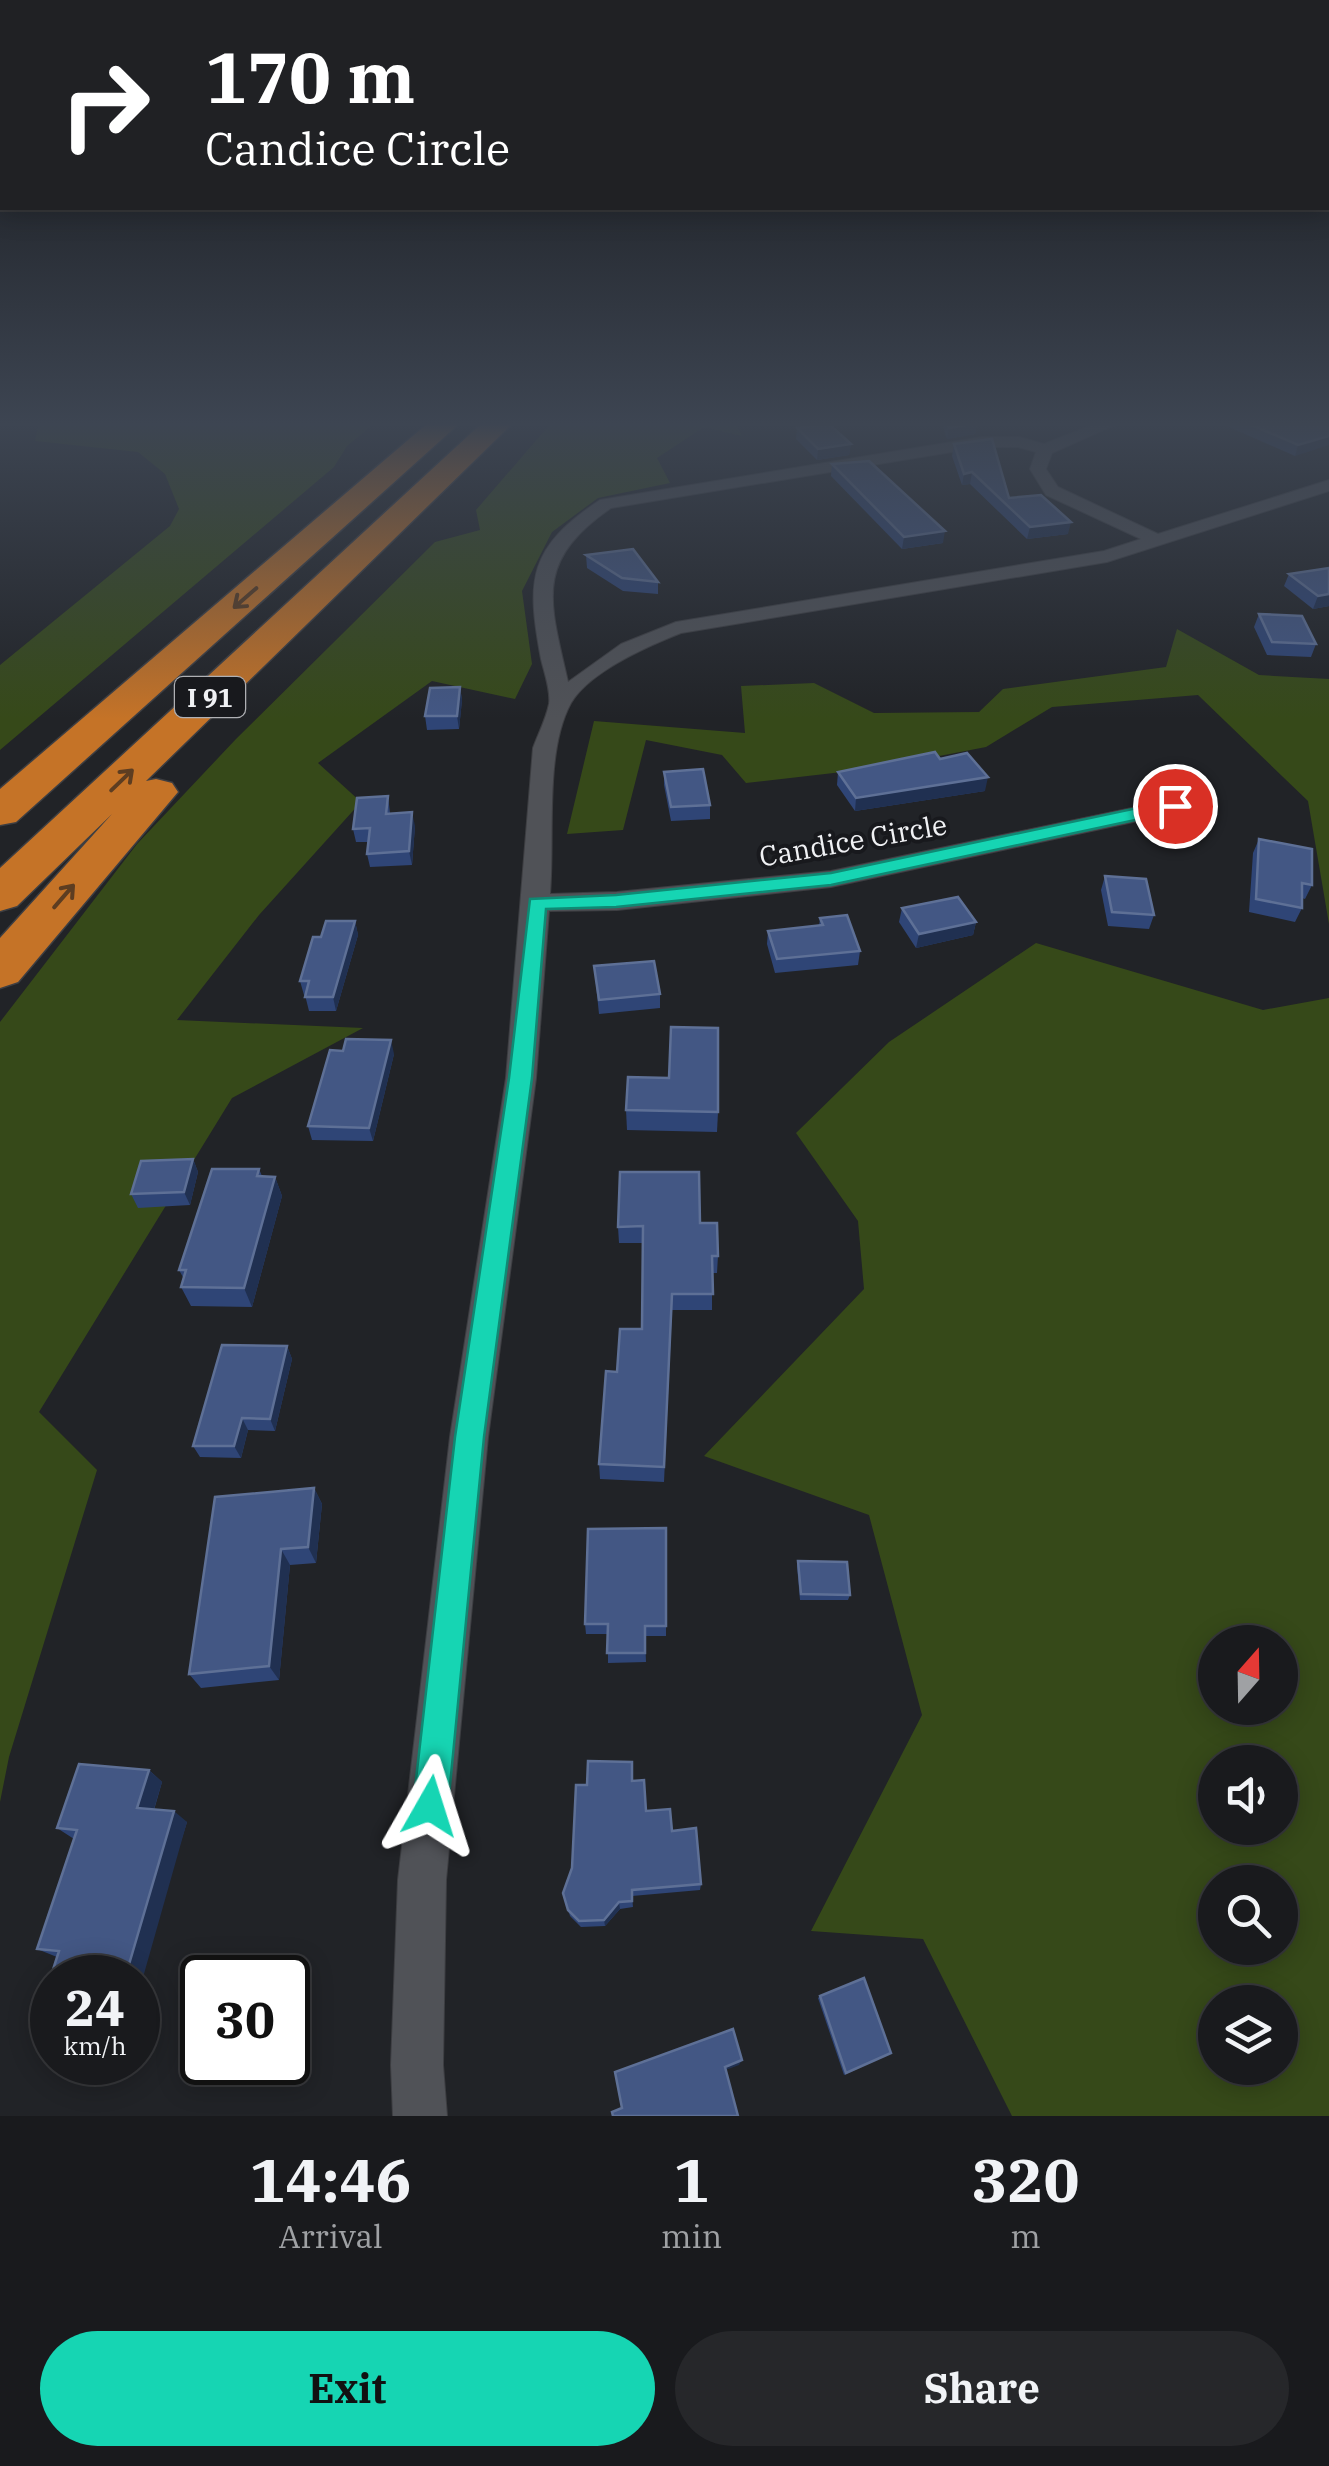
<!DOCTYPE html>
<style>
:root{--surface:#191a1d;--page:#26272a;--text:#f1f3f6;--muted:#9fa1a4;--line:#37383b;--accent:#16d5b3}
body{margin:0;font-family:"IBM Plex Serif",serif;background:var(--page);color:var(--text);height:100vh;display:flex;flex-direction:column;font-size:38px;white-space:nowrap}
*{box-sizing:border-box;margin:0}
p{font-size:32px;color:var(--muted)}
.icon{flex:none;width:55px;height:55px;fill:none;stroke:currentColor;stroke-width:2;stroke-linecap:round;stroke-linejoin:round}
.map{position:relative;height:2116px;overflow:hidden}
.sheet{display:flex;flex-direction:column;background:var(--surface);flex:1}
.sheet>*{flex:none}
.hud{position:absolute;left:0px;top:0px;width:1330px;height:210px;box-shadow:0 5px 25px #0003,0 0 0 2px var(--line);background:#202124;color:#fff;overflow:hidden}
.needle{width:65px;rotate:20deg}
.tools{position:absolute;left:1198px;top:1625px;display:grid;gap:20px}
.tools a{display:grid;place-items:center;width:100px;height:100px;border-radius:50%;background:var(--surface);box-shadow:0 5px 25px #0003,0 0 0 2px var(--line);font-size:50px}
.speed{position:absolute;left:30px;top:1955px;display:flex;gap:20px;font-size:50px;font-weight:700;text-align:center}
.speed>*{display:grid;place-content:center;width:130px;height:130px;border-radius:50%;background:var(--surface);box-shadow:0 5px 25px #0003,0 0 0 2px var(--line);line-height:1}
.speed small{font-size:25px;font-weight:400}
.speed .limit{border:5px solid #111;border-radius:15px;background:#fff;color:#111}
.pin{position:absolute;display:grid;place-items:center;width:85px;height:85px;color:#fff;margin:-42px;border:5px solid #fff;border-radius:50%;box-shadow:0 2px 10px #0007}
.me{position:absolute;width:110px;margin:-55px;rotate:6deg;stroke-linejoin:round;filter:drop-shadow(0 0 8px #0008)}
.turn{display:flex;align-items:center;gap:35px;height:210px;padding:0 40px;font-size:45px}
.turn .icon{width:130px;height:130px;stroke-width:2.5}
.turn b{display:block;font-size:70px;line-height:85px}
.eta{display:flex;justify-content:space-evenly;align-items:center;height:170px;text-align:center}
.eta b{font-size:60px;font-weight:800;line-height:70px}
.button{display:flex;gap:20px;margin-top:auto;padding:20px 40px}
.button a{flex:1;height:115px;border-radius:60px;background:var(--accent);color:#111;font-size:40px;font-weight:800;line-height:115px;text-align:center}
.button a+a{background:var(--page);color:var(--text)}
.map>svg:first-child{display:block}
.green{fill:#364919;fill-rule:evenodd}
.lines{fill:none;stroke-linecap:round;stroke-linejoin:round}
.street-casing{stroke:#3d3e42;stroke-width:2}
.highway-casing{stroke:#3d3e42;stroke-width:3}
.street{fill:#505257;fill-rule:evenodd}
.highway{fill:#c57327;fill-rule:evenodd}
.wall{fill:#2f4576}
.shaded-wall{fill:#203051}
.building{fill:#435784;stroke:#5e7096;stroke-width:2.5}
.oneway{stroke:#5d3d21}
.route{fill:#16d5b3;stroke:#0e8a74;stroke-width:2.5}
.labels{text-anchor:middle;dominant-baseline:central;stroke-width:8;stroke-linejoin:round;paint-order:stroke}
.shield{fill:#18191d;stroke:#afb0b4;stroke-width:2.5}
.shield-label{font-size:25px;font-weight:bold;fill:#f0f1f4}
.street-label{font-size:28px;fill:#f0f1f4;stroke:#18191d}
</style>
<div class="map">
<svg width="1329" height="2116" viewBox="0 0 1329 2116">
<rect width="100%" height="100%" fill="#212327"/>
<g class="green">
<polygon points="39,423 375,423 347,446 334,467 0,750 0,665 170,526 179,509 165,474 138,452 35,441"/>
<polygon points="551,423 736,423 742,436 704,427 657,458 670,483 598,498 552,532 522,591 532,664 515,699 432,681 318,763 361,802 259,915 177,1020 363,1028 232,1098 39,1412 97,1470 9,1757 0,1802 0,1022 137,844 236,739 435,542 480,530 476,510"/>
<polygon points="1177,629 1259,675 1329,679 1329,924 1308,801 1198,695 1052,707 986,747 877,768 746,783 722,755 646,740 623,830 567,834 594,721 745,733 741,686 814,683 874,713 979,712 1003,689 1166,667"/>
<path d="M1036,943L1263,1010L1329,998V2116H1012L923,1939L811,1931L922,1715L869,1515L704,1456L864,1289L858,1221L796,1133L889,1042ZM1280,1642V1708H1215V1642ZM1280,1762V1828H1215V1762ZM1280,1882V1948H1215V1882ZM1280,2002V2068H1215V2002Z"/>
</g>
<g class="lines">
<g class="street-casing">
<path id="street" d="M1097,423H1119L1052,453L1046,469L1058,487L1158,534L1329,480V491L1107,562L681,633C648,646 589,672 571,703C544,752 555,839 550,894L617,892L831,871L1175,799L1187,806L1175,813L831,887L617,910L549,911L536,1078L488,1437L446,1880L443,2065L447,2116H393L391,2065L398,1880L450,1437L506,1078L533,748C538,734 546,719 549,704C551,691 544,672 541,659C526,579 528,548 600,500L982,437H1019L1044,444ZM982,447H1018L1036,452L1030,469L1046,495L1141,539L1104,551L676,622L621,644L568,682C550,601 533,562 611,508Z"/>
</g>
<g class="highway-casing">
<g id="highway">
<polygon points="428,423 460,423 16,822 0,825 0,789"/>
<polygon points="482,423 513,423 146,781 156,779 172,783 178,792 18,982 0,988 0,938 112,814 17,906 0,911 0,868"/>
</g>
</g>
<use href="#street" class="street"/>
<use href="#highway" class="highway"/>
</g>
<g class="wall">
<polygon points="942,423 977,423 975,434 947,439"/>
<polygon points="1220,423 1329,423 1295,456"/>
<polygon points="797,428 851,444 849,455 817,460 796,439"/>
<polygon points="954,444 1009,498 1068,534 1027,539 970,484 962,485 952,456"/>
<polygon points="832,464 943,543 902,549 831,476"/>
<polygon points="586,555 658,582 658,594 623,591 587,568"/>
<polygon points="1329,568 1329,606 1313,609 1284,586 1289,574"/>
<polygon points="1259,614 1316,644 1311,657 1267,655 1254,627"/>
<polygon points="460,687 462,700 459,729 427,730 425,716"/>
<polygon points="940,759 985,791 855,811 837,785 838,772"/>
<polygon points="664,772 710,805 710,819 671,821 664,785"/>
<polygon points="388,796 390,813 415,826 412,865 370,867 367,854 368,842 356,842 353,829"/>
<polygon points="1259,839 1312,885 1305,899 1302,898 1302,908 1295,922 1249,912 1253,853"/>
<polygon points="1105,876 1154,915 1149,929 1108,926 1101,890"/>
<polygon points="902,908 976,922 973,935 916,948 899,922"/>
<polygon points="820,918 860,951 858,965 775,973 767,944 768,931 819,926"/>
<polygon points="355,921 358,935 336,1011 309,1011 305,995 304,995 300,981 321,937"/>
<polygon points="594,966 660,994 660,1008 599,1014"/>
<polygon points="394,1054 373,1141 312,1140 308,1126"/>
<polygon points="669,1078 718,1112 717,1132 627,1130 626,1110"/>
<polygon points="193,1159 198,1172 190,1205 138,1208 131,1194"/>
<polygon points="259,1169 262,1176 275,1177 282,1196 252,1307 191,1306 181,1287 184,1279 179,1270"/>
<polygon points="700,1223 718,1256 717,1273 712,1273 712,1310 672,1310 664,1482 600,1479 599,1464 617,1372 642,1329 643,1243 619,1243 618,1227"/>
<polygon points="287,1346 292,1359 275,1431 248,1430 241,1458 200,1457 193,1446"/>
<polygon points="314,1488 322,1504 316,1563 290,1565 279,1680 201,1688 189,1674"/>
<polygon points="666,1528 666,1636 645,1636 646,1662 608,1663 608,1634 586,1634 585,1624"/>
<polygon points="798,1561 850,1595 848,1600 800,1600 797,1566"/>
<polygon points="149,1770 162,1782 154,1810 187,1822 138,1978 52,1978 52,1983 49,1982 57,1957 37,1949 74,1839 57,1828"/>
<polygon points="633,1781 646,1811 672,1831 701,1884 700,1890 632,1896 633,1907 620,1909 605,1926 581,1927 570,1916 563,1893 572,1868 587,1785"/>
<polygon points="820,1996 891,2053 844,2075 818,1998"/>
</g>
<g class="shaded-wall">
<polygon points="977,423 975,434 947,439 949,428"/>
<polygon points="1329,436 1329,445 1295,456 1298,445"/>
<polygon points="851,444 849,455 817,460 818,449"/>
<polygon points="972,472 970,484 962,485 964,474"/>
<polygon points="1071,522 1068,534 1027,539 1030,527"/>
<polygon points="945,531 943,543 902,549 904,537"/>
<polygon points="1329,594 1329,606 1313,609 1318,596"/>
<polygon points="460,687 462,700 459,729 457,716"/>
<polygon points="988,777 985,791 855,811 856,798"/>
<polygon points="412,812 415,826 412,865 409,851"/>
<polygon points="355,921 358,935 336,1011 333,997"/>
<polygon points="976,922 973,935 916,948 919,934"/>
<polygon points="391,1040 394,1054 373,1141 369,1128"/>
<polygon points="193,1159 198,1172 190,1205 184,1192"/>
<polygon points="275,1177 282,1196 252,1307 244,1288"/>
<polygon points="287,1346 292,1359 275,1431 270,1419"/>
<polygon points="242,1418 248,1430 241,1458 234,1446"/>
<polygon points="314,1488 322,1504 316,1563 308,1547"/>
<polygon points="281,1549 290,1565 279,1680 269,1666"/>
<polygon points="149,1770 162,1782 151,1819 137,1808"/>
<polygon points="174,1811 187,1822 138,1995 138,1978 125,1978"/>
<polygon points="619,1902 620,1909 605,1926 604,1920"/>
<polygon points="742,2060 739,2065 723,2071 725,2067"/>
</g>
<g class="building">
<polygon points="947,423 976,423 949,428"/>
<polygon points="1247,423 1329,423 1329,436 1298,445"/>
<polygon points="829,424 851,444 818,449 797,428"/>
<polygon points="992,439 1009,498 1041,495 1071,522 1030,527 972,472 964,474 954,444"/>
<polygon points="869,461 945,531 904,537 832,464"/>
<polygon points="633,549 658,582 622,578 586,555"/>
<polygon points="1329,568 1329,594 1318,596 1289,574"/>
<polygon points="1259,614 1302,616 1316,644 1272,642"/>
<polygon points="460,687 457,716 425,716 430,688"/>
<polygon points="935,752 940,759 967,753 988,777 856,798 838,772"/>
<polygon points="703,769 710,805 671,807 664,772"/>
<polygon points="388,796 386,814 412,812 409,851 367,854 370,828 353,829 357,798"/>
<polygon points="1259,839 1312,849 1312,885 1302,883 1302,908 1256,899"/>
<polygon points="1105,876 1146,879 1154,915 1112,912"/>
<polygon points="958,897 976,922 919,934 902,908"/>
<polygon points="847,915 860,951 777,959 768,931 823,925 820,918"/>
<polygon points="326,921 355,921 333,997 305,997 309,981 300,981 313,937 321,937"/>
<polygon points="654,961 660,994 599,1000 594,966"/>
<polygon points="671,1027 718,1028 718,1112 626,1110 628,1077 669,1078"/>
<polygon points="346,1039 391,1040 369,1128 308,1126 330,1050 343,1051"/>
<polygon points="193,1159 184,1192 131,1194 141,1161"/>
<polygon points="212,1169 259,1169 257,1176 275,1177 244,1288 181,1287 186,1270 179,1270"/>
<polygon points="620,1172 699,1172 700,1223 717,1223 718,1256 712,1256 713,1294 672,1294 664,1467 599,1464 606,1371 617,1372 620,1329 642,1329 643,1226 618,1227"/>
<polygon points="222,1345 287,1346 270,1419 242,1418 234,1446 193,1446"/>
<polygon points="314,1488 308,1547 281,1549 269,1666 189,1674 215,1497"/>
<polygon points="666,1528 666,1626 645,1626 645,1653 607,1653 608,1624 585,1624 588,1529"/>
<polygon points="798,1561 847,1562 850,1595 801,1594"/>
<polygon points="588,1761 632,1762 632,1781 644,1780 646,1811 670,1809 672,1831 696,1828 701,1884 632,1890 632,1901 619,1902 604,1920 579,1921 568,1910 563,1893 572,1868 576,1785 587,1785"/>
<polygon points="79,1764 149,1770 137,1808 174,1811 125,1978 52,1978 52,1982 49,1982 59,1951 37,1949 77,1830 57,1828"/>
<polygon points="864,1978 891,2053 846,2073 820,1996"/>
<polygon points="733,2029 742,2060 725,2067 738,2116 613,2116 612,2112 622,2108 615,2072"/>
</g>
<defs><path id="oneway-shaft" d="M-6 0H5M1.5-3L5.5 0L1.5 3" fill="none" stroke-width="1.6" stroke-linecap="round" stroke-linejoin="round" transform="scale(2.5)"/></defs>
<g class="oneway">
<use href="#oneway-shaft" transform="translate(245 598) rotate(139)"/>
<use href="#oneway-shaft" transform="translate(122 780) rotate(-44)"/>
<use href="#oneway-shaft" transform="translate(64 896) rotate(-49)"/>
</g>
<linearGradient id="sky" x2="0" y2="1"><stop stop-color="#121315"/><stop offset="0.59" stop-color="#3d4552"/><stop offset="1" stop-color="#3d4552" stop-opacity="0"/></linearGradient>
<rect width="1329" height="719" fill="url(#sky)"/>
<polygon class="route" points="1175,800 1184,806 1182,810 831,885 616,907 546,909 532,1078 484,1437 448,1806 443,1818 430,1823 418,1818 413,1806 455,1437 509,1078 530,899 616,895 831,873"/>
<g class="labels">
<rect class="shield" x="175" y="677" width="70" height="40" rx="8"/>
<g class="shield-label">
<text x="210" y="697">I 91</text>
</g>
<g class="street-label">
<text transform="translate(853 840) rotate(-10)">Candice Circle</text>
</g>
</g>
</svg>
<div class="tools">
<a><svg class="needle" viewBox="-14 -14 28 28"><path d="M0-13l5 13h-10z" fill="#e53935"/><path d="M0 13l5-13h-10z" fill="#9fa1a4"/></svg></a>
<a><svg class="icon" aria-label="sound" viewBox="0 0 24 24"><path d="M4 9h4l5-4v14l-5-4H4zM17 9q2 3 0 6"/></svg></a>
<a><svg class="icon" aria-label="search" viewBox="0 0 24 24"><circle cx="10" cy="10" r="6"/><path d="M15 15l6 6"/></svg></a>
<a><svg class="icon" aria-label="layers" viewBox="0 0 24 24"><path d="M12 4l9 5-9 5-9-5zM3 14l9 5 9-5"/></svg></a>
</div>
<div class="speed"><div>24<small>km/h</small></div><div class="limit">30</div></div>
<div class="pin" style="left:1175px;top:806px;background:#d93025"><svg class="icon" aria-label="arrive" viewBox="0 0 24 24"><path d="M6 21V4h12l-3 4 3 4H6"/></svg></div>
<svg class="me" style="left:430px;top:1806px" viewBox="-20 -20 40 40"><path d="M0-17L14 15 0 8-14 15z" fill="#16d5b3" stroke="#fff" stroke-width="4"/></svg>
<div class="hud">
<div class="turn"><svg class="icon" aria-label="right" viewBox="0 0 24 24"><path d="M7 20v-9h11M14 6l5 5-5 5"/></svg><div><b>170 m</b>Candice Circle</div></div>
</div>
</div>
<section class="sheet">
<div class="eta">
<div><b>14:46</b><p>Arrival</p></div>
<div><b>1</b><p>min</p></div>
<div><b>320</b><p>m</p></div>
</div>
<div class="button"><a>Exit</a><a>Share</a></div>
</section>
